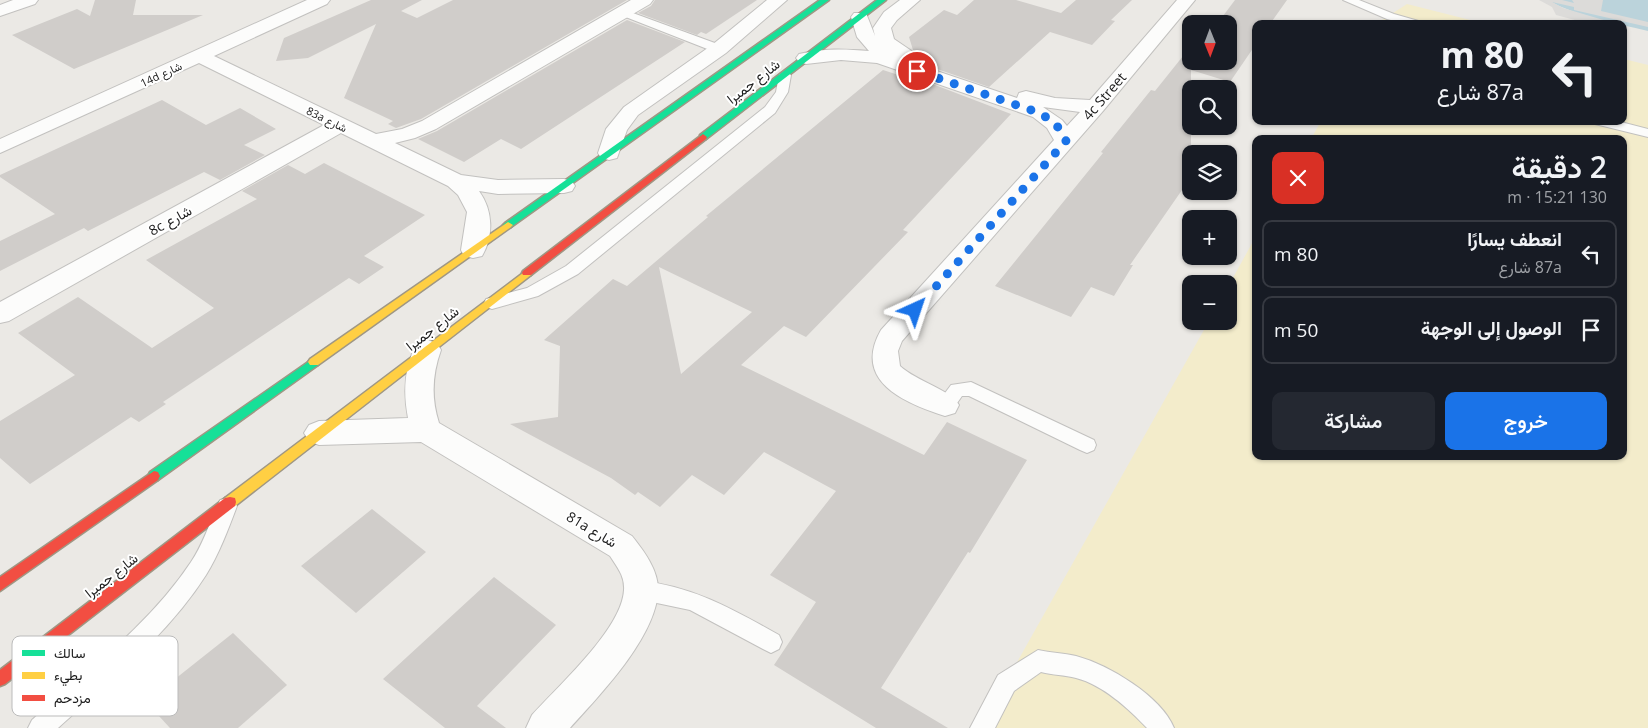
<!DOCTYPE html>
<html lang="ar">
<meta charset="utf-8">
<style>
:root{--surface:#171b24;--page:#242831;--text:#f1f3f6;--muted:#9ea1a6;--line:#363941;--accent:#1a73e8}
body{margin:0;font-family:"Open Sans",Vazirmatn,sans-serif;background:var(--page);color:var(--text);direction:rtl;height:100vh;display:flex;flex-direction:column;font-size:19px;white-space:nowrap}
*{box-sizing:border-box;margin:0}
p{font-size:16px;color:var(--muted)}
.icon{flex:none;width:28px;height:28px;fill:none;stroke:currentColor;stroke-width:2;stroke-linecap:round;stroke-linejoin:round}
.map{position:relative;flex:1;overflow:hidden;direction:ltr}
.side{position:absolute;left:1252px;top:135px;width:375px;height:325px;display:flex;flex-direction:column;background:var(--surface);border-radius:10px;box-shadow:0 1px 4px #0004;direction:rtl}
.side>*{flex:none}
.hud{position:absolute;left:1252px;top:20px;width:375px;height:105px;border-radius:10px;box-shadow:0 1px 4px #0004;direction:rtl;background:#171b24;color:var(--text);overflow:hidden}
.needle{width:32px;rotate:179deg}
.tools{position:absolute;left:1182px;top:15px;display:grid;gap:10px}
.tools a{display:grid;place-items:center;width:55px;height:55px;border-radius:10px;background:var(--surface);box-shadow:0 1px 4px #0004;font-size:25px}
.pin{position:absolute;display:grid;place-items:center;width:42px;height:42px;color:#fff;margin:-21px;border:2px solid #fff;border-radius:50%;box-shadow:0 1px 5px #0007}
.me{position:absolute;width:55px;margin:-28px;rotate:42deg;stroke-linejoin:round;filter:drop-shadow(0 0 4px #0008)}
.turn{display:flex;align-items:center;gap:18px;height:105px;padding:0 20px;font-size:22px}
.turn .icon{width:65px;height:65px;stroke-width:2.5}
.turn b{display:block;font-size:35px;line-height:42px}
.round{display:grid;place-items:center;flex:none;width:52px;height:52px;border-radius:10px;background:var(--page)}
.overview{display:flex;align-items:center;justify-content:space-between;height:85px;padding:0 20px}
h1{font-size:30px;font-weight:600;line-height:38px}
.action{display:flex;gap:10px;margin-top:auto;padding:10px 20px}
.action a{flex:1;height:58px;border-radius:10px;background:var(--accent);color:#fff;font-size:20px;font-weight:600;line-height:58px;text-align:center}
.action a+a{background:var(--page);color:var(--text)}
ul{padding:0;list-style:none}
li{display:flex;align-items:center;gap:15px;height:68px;margin:0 10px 8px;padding:0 10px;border:2px solid var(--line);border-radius:10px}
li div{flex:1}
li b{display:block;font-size:19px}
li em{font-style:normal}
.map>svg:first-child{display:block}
.sand{fill:#f3eccb}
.water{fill:#bbd3db}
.pier{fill:#dcdbd9}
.building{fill:#d0cdca;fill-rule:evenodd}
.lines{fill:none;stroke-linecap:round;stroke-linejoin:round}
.lane-casing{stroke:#c2c1bf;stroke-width:2}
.street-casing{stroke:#c2c1bf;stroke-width:2}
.fast-casing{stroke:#9f9784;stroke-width:3}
.slow-casing{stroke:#9f9784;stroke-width:3}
.jam-casing{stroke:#9f9784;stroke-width:3}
.lane{fill:#fcfcfb;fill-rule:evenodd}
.street{fill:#fcfcfb;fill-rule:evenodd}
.fast{fill:#16e098;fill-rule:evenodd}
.slow{fill:#ffcf43;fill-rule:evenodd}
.jam{fill:#f24e42;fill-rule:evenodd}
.route{stroke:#1a73e8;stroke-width:9;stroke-dasharray:0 16.2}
.labels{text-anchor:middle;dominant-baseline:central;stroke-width:4;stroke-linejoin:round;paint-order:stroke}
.far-street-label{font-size:11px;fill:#1c1c1c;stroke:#fff}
.street-label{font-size:14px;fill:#1c1c1c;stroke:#fff}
.key{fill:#fff;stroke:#bbb;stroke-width:1}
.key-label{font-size:14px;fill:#1c1c1c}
</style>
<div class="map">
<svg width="1648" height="728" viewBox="0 0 1648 728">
<rect width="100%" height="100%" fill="#ebe9e5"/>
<g class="sand">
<polygon points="1407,4 1486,24 1376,24"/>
<polygon points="1624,59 1648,65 1648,728 980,728 1209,321 1229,321 1229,285 1256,236 1256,456 1624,456 1624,139 1311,139 1321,121 1624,121"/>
</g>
<path class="water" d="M1547,0H1648V31C1615,23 1579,17 1547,0Z"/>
<polygon class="pier" points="1539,0 1562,0 1574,3 1572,0 1603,0 1601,11 1648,22 1648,27 1574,10 1574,7 1552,2 1563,8 1617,24 1590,24 1556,15 1552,7"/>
<g class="building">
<polygon points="95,0 136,0 133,15 203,15 74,69 12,35 77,9 90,16"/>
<polygon points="371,0 422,0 401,11 417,18 453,0 627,0 421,119 396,128 388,124 393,121 344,98 376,24 308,58 276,61 284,38"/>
<polygon points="655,0 757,0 706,34 701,32 697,35 638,13 651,6"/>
<polygon points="974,0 1016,0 1061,13 1076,0 1132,0 1111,20 1115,21 1092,45 1050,32 989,87 917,62 915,58 918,54 913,50 909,37 944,10 957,15"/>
<polygon points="1235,0 1287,0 1270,24 1256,24 1256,44 1230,82 1191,70 1191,177 1130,265 1133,265 1114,296 1091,287 1071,317 995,286 1103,153 1101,152 1151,90 1155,91 1191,46 1191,61 1229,61 1229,24 1217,24"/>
<polygon points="627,20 685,42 521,149 501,139 464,162 418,139 437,131"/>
<path d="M883,70L923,83L922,80L1011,114L903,230L908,232L806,337L784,326L741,365L924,455L947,422L1027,460L970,553L968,552L881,688L948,728H876L774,665L816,602L770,575L836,491L764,452L724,495L692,475L660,507L638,492L635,495L611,478L510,424L558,417L560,346L544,340L613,279L627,286L708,217L706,216ZM659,267L752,312L681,374Z"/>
<polygon points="162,100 206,125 240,108 276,129 244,145 265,155 220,180 204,172 88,231 84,228 0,271 0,241 55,214 0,177 0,175"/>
<polygon points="324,163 425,215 364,256 384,267 359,284 349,278 163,402 166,404 139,422 131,417 30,484 0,458 0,421 75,375 18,333 78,297 152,348 214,308 146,260 257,199 242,191 288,165 305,174"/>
<polygon points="372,509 426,552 356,613 301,566"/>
<polygon points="494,577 556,625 477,706 506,728 445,728 383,679"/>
<polygon points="233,633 287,685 238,728 170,728 146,702"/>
</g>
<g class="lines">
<g class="lane-casing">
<g id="lane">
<polygon points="1343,0 1359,0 1394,14 1429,24 1406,24 1387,19"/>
<polygon points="622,9 723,46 725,49 719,53 715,52 618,14 618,10"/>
<polygon points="785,71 791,75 788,92 775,113 578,274 538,296 492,309 486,307 484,303 486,299 527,288 566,266 765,107 776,92 779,75"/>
<polygon points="1594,121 1617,121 1648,129 1648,137 1595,124"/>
<path d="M971,382L1094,440L1096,445L1094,450L1087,453L1080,450L969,396H962C955,406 951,414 939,410L936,405L951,385Z"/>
<path d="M227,498L234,500L237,506C228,530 219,554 206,575C168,635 110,681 58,728H28L32,720C87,671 150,624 191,562C204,543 210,521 220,500Z"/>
<path d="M641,581C693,586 734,610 779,635L782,642L779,649L771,653L763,649L690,610L633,598L630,591L633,584Z"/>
<path d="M1038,650C1051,653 1064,653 1076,656C1109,665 1161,696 1174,728H1147C1128,708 1103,685 1076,678C1065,675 1052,675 1041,672L1014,691L995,728H970L998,675Z"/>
</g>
</g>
<g class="street-casing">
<g id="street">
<polygon points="13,0 38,0 35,4 0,16 0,5"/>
<path d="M307,0H330L327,4L214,56L376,134L402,129L422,121L631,0H653L650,4L436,129L415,138L395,143L461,175L498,180L564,179L572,181L575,186L572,191L564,193L498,194L479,191C493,210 494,236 482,256L473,258L464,256L461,250L467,212L458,195L448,186L341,133L9,321L0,323V302L324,125L199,63L0,153V139Z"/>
<polygon points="767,0 787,0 726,53 638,115 627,130 617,158 609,160 601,158 598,153 606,129 624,107 712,45"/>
<path d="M900,0H920L897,20L891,28L894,39L916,54L913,58L901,59L1017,98L1019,93L1026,91L1055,98L1090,100L1177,0H1195L1103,111L902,341L898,351L900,366C916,381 951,390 959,405L955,413L945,416C904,403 852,381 881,330L1054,140L1047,128L1033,117L877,63L841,60L806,64L799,62L796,58L799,54C823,48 845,49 869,51L857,37L851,17L854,13H866L875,36L873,28L884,12ZM1043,107L1080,112L1067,126L1062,120Z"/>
<path d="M427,340L437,343L441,350C432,375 431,398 439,423L632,536C644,551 659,571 658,591C656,637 600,695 570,728H526L532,715C558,686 622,629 624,590C625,576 617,567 610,556L421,442L319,445L309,441L304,433L309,425L319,421L408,418C403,392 404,367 417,343Z"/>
</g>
</g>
<g class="fast-casing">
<g id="fast">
<polygon points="820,0 829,0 511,227 505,227 503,225 505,223"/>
<polygon points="877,0 886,0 706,139 700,139 700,135"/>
<polygon points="314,358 318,359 320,362 318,365 158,480 154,481 150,480 148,476 150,472"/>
</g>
</g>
<g class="slow-casing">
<g id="slow">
<polygon points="508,222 513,225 511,227 318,365 310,365 308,362 310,359"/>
<polygon points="527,270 531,271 532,273 531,275 235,506 230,507 225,506 224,502 225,498"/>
</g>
</g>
<g class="jam-casing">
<g id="jam">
<polygon points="703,134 707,137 706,139 531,275 523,275 522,273 523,271"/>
<polygon points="154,471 158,472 160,476 158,480 0,591 0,577"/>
<polygon points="230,497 235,498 236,502 235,506 5,684 0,686 0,670 225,498"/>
</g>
</g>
<use href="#lane" class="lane"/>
<use href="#street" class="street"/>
<use href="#fast" class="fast"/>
<use href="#slow" class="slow"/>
<use href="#jam" class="jam"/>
</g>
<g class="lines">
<polyline class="route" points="915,310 1066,141 1056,124 1040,113 917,71"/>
</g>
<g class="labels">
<g class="far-street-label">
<text transform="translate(161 74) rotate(-25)">14d شارع</text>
<text transform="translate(327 119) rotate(26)">83a شارع</text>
</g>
<g class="street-label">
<text transform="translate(753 81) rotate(-38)">شارع جميرا</text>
<text transform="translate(1104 96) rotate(-49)">4c Street</text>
<text transform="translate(170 220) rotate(-29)">8c شارع</text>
<text transform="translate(432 328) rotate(-38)">شارع جميرا</text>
<text transform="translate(592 529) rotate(31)">81a شارع</text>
<text transform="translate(111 575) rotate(-38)">شارع جميرا</text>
</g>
</g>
<rect x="12" y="636" width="166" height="80" rx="8" class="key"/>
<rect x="22" y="650" width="23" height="6" fill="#16e098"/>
<rect x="22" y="672" width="23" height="7" fill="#ffcf43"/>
<rect x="22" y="695" width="23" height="6" fill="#f24e42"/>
<g class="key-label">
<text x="54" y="658">سالك</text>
<text x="54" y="680">بطيء</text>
<text x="54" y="703">مزدحم</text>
</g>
</svg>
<div class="tools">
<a><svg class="needle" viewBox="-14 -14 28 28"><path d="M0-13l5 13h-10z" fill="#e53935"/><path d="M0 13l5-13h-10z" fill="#9ea1a6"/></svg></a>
<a><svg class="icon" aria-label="search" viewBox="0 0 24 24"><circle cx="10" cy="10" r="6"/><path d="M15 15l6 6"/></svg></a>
<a><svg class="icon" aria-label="layers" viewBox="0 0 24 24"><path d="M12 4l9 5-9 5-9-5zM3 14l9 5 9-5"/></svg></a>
<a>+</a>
<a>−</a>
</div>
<div class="pin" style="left:917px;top:71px;background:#d93025"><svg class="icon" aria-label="arrive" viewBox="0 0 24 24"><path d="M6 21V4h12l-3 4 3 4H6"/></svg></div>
<svg class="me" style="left:915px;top:310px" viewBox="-20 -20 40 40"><path d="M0-17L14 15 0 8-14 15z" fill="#1a73e8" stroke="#fff" stroke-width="4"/></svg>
<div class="hud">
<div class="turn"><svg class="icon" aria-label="left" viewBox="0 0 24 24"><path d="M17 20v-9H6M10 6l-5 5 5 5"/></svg><div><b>80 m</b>87a شارع</div></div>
</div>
<section class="side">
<div class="overview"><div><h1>2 دقيقة</h1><p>130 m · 15:21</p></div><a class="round" style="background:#d93025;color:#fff"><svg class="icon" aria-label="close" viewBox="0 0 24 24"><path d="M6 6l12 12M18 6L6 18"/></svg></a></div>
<ul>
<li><svg class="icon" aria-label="left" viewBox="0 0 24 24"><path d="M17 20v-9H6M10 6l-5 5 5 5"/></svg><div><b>انعطف يسارًا</b><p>87a شارع</p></div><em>80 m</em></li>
<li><svg class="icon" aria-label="arrive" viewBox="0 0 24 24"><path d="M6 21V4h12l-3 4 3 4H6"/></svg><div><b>الوصول إلى الوجهة</b></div><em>50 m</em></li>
</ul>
<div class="action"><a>خروج</a><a>مشاركة</a></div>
</section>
</div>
